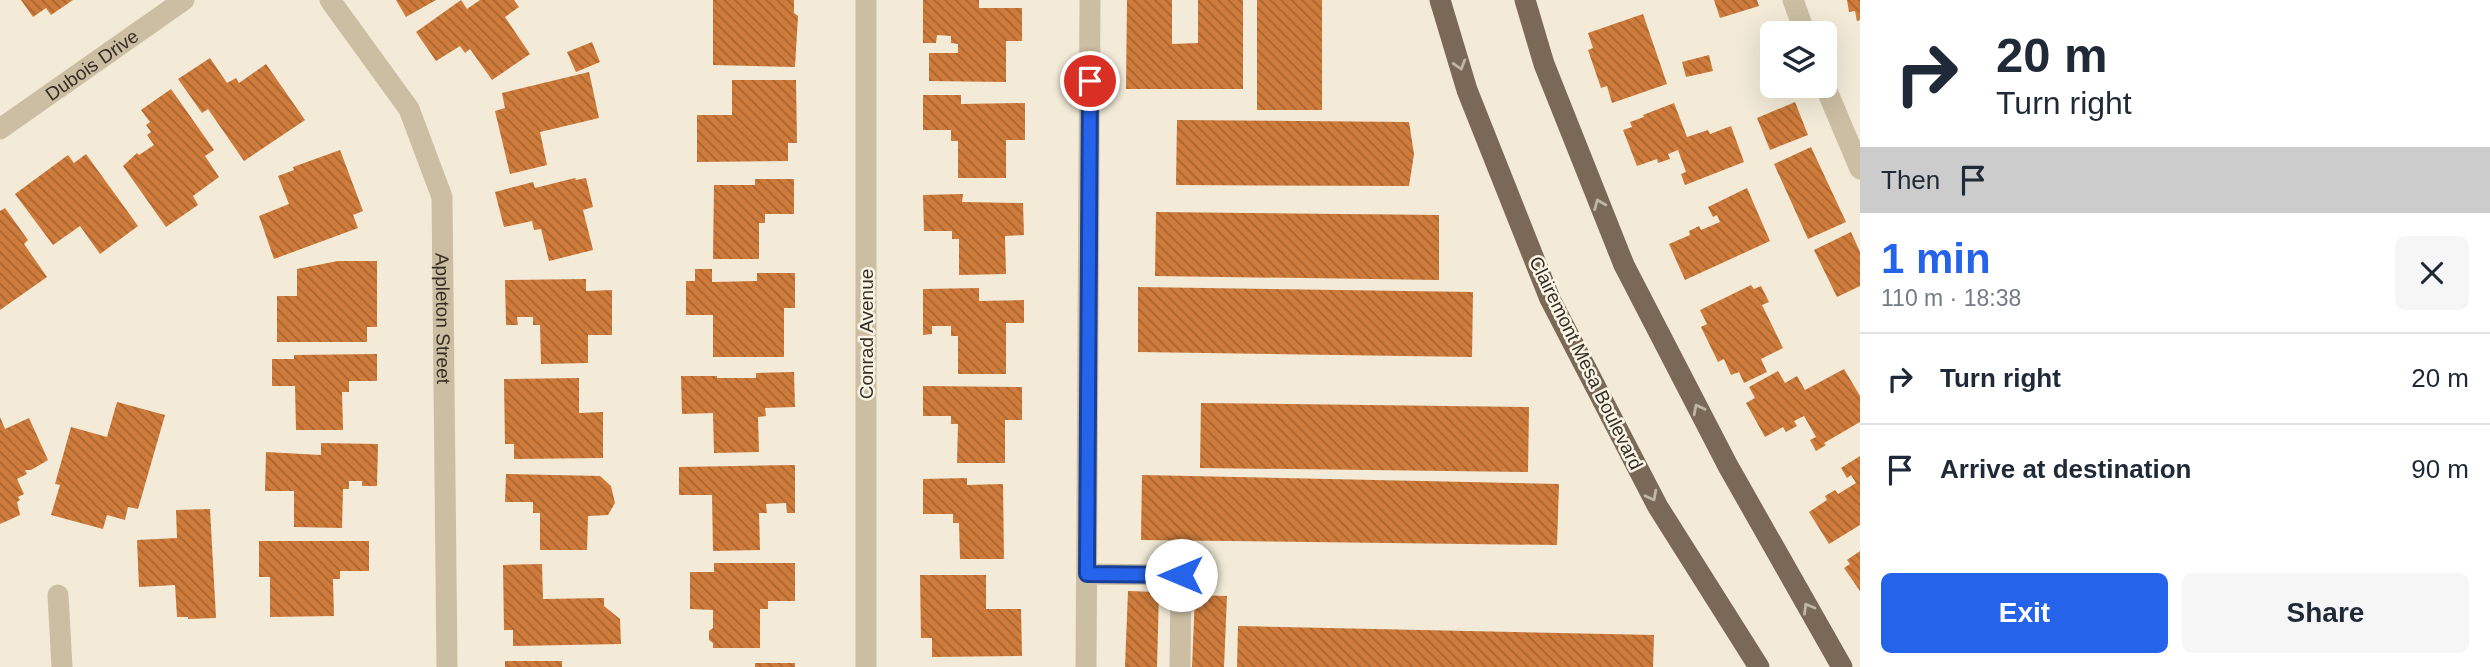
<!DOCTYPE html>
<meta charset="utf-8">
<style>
:root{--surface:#fff;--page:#f6f6f7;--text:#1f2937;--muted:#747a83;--line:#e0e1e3;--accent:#2563eb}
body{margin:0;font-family:Helvetica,sans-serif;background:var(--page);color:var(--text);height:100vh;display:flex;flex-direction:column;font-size:26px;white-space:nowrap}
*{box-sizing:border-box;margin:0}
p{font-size:23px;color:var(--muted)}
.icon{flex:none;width:38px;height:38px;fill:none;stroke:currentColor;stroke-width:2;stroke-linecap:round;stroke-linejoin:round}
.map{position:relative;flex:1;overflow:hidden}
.panel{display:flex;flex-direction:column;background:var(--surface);width:630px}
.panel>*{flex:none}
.top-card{background:#fff;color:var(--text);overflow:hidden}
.controls{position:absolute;left:1760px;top:21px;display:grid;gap:14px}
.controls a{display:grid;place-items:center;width:77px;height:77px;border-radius:10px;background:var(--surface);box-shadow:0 7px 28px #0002;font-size:35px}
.pin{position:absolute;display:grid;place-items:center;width:60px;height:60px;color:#fff;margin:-30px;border:4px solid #fff;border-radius:50%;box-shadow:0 2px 7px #0007}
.me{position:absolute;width:77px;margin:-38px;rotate:270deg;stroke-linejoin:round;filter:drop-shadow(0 0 5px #0008)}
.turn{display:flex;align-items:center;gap:24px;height:147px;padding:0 21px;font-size:32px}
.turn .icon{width:91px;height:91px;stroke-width:2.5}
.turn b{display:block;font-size:49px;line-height:60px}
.then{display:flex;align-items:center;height:66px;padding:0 21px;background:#0003;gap:14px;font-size:26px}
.round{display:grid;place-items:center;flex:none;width:74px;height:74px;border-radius:10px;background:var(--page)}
.summary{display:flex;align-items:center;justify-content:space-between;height:119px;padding:0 21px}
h1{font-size:42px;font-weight:700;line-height:52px;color:var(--accent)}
.cta{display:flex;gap:14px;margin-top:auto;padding:14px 21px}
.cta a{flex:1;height:80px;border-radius:10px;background:var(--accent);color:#fff;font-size:28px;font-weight:700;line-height:80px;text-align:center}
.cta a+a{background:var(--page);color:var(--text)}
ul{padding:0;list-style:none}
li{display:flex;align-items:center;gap:21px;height:91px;padding:0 21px;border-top:2px solid var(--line)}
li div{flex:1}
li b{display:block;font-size:26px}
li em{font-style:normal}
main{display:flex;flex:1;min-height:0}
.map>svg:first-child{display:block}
.building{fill:url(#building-back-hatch)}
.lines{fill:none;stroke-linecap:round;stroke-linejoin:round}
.minor{stroke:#ccbea3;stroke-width:21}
.major{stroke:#796956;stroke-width:21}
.oneway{stroke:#c0b6a5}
.route-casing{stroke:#184099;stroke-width:18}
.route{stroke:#2563eb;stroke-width:12}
.labels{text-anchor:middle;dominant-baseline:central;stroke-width:5;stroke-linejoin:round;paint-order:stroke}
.street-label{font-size:19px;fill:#362e26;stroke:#faf5e5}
</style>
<main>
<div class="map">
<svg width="1860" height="667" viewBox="0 0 1860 667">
<defs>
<pattern id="building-back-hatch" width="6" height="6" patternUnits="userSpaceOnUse" patternTransform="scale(1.75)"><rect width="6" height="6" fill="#ce7b3b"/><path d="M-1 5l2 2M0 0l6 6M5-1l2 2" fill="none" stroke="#a86531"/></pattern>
</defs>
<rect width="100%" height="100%" fill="#f3ebd8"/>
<g class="building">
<polygon points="21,0 73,0 51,15 46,8 33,17"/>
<polygon points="396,0 436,0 406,17"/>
<polygon points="461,0 467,9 480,0 514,0 519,7 505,17 530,54 492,80 470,49 465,53 460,46 436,61 416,32"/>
<polygon points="713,0 794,0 794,13 798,16 795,67 713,65"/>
<polygon points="923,0 979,0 979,8 1022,8 1022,41 1006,41 1006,82 929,81 929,53 958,53 958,44 951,43 951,36 937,35 936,43 923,43"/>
<polygon points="1127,0 1172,0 1172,44 1198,43 1198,0 1243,0 1243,89 1126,89"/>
<rect x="1257" y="0" width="65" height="110"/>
<polygon points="1714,0 1757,0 1759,6 1720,18"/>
<polygon points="1847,0 1860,0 1860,20 1857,21 1855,11 1849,12"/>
<polygon points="1643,14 1667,84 1612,103 1607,86 1601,88 1588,50 1593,48 1588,33"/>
<polygon points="592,42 600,62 576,72 567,52"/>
<polygon points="1709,55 1713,71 1686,77 1682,62"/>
<polygon points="210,58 227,83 236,78 239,83 266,64 305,120 244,161 208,109 202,113 178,79"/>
<polygon points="589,72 599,118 540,132 547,165 510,174 495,111 505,108 502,93"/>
<polygon points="732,80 796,80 797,143 788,143 788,161 697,162 697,115 732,115"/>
<polygon points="171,89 214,150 205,156 219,177 193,196 198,205 166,227 123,166 137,153 139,155 154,145 147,135 151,132 146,125 150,122 141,110"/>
<polygon points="923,95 961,95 961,104 1025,103 1025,140 1006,140 1006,178 958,178 958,141 951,141 951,130 923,130"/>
<polygon points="1795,102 1808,135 1770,150 1757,118"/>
<polygon points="1674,103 1687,137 1708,130 1710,134 1731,126 1744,162 1685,185 1681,174 1686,172 1678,150 1668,154 1670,159 1658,163 1657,159 1637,166 1623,130 1632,127 1630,122 1644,117 1643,115"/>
<polygon points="1177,120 1409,122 1414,154 1409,186 1176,185"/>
<polygon points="1811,147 1846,222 1808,239 1774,164"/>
<polygon points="340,150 363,211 353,215 358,228 274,259 259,216 289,204 278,176 294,170 293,167"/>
<polygon points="86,154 138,226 100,254 80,226 53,245 15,194 68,155 74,163"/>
<polygon points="575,178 576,180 586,178 593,207 583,210 593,250 549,261 541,229 534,230 532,221 504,227 495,192 533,182 535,188"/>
<polygon points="755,179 794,179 794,214 765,214 765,223 759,223 759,259 713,259 714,185 755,185"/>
<polygon points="1747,188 1770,241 1685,280 1669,244 1690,235 1689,231 1699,226 1701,230 1720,222 1717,215 1713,217 1708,207"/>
<polygon points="963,194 962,202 1023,203 1024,235 1005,236 1006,274 959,275 959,239 952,239 952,231 924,231 923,195"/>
<polygon points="5,208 28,240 24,244 47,277 0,310 0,211"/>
<polygon points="1156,212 1439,215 1439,280 1155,276"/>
<polygon points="1851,232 1860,252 1860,286 1837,297 1814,250"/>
<polygon points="338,261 377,261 377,327 367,327 367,342 277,342 277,296 297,296 297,269"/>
<polygon points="695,269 712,269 712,282 757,281 757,273 795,273 795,308 784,308 784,357 713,357 713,315 686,315 686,281 695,281"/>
<polygon points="586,279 586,291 612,290 612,335 588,335 588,363 541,364 540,325 533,325 533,317 517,317 518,325 506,325 505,280"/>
<polygon points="1751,285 1754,289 1761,286 1769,302 1762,305 1783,348 1761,359 1767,372 1744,383 1739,372 1731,375 1724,359 1718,362 1701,327 1707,324 1700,310"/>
<polygon points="1138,287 1473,292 1472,357 1138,352"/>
<polygon points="979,288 979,301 1024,300 1024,323 1006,323 1006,374 958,374 958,336 951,336 951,326 932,326 932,334 923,335 923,289"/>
<polygon points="377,354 377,381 349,381 349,392 342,392 343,430 296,430 295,386 272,386 272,359 294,359 294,355"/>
<polygon points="1844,369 1860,396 1860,422 1824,443 1826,445 1816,451 1810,440 1816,437 1804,416 1794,421 1797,426 1786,432 1783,427 1765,437 1746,403 1755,398 1749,387 1778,371 1785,383 1797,376 1805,390"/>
<polygon points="794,372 795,407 765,408 766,416 758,417 759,452 714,453 713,413 682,414 681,376 717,376 717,378 756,378 756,373"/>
<polygon points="579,378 579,413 603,412 603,458 514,459 514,444 505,444 504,379"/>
<polygon points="923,386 1022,387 1022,420 1005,420 1005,463 957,463 958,424 951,424 951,416 923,416"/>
<polygon points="117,402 165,415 138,509 128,507 125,520 107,515 103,529 51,515 60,485 55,484 71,427 107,437"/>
<polygon points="1201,403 1529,407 1528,472 1200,468"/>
<polygon points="0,417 5,429 29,418 48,460 31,470 25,470 27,474 17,479 24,494 18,497 20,500 17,502 20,515 0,524"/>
<polygon points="321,443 378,444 377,486 362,486 362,481 349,481 349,489 343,489 342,528 294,527 294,491 265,491 266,452 321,455"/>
<polygon points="1860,456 1860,525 1829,544 1809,512 1827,500 1825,496 1835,490 1838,494 1856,483 1851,475 1847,478 1841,468"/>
<polygon points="795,465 795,513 787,513 786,503 766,504 767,513 759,513 760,550 713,551 712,495 679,495 679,467"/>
<polygon points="506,474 600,476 611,486 615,503 608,515 588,516 587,550 540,550 540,513 533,513 533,502 505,502"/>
<polygon points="1142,475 1559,484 1557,545 1141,540"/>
<polygon points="967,478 967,485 1003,484 1004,559 960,559 959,523 953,523 953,514 923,514 923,479"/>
<polygon points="210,509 216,618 188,619 188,617 177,617 175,585 139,587 137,540 177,538 176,510"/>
<polygon points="259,541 369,541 369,571 340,571 340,579 333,579 334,616 270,617 270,577 259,577"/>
<polygon points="1860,551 1860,591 1844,568 1850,564 1847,560"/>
<polygon points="714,563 795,563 795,601 768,601 768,609 760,609 760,648 713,648 713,643 709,640 709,631 713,628 713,610 690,609 690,572 714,572"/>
<polygon points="542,564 543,599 604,598 604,606 620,619 621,644 513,646 513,630 504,630 503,565"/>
<polygon points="920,575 986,575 986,609 1021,609 1022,656 932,657 932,638 921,638"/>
<polygon points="1128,591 1159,592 1157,667 1125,667"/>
<polygon points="1195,595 1227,596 1224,667 1192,667"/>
<polygon points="1238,626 1654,635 1653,667 1237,667"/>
<rect x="505" y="661" width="57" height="6"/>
<rect x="755" y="663" width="40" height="4"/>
</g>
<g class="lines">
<g class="minor">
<path id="s1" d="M330,0L409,109L442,197L447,667"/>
<polyline points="866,0 866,667"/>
<polyline points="1793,0 1805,33"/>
<polyline points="1825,86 1860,169"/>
<path id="s2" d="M0,129L184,0"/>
<polyline points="1087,574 1181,575 1180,667"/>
<polyline points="58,595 62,667"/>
<polyline points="1086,667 1090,0"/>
</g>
<g class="major">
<polyline points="1440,0 1467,90 1550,299 1658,507 1759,667"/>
<polyline points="1525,0 1544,64 1624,265 1728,466 1842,667"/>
</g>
</g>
<defs><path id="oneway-chevron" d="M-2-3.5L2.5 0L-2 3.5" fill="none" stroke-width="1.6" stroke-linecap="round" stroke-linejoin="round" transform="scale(1.75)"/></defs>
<g class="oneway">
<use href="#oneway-chevron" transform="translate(1460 65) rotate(73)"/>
<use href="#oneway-chevron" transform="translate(1599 204) rotate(-112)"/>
<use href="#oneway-chevron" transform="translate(1698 409) rotate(-117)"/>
<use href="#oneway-chevron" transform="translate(1652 496) rotate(63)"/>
<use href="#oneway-chevron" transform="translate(1808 608) rotate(-120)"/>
</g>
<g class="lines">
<g class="route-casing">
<polyline id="route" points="1090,81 1087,574 1181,575"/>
</g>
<use href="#route" class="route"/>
</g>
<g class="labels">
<g class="street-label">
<text stroke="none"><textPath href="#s2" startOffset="112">Dubois Drive</textPath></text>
<text stroke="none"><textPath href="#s1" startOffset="350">Appleton Street</textPath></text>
<text transform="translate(866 334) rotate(-90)">Conrad Avenue</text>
<text transform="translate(1586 363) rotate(64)">Clairemont Mesa Boulevard</text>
</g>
</g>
</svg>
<div class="controls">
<a><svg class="icon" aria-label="layers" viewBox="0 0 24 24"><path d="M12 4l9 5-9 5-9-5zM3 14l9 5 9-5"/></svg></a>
</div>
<div class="pin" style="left:1090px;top:81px;background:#d93025"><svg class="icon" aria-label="arrive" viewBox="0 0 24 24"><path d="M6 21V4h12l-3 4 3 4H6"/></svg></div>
<svg class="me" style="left:1181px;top:575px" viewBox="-20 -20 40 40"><circle r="19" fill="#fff"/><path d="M0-13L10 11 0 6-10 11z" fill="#2563eb"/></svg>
</div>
<section class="panel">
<div class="top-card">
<div class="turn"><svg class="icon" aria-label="right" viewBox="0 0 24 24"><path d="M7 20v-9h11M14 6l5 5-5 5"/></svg><div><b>20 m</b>Turn right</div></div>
<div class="then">Then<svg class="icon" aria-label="arrive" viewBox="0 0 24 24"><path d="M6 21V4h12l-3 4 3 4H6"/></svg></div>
</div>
<div class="summary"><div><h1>1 min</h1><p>110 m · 18:38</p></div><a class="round"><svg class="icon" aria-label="close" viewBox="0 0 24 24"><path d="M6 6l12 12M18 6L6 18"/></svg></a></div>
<ul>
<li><svg class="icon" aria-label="right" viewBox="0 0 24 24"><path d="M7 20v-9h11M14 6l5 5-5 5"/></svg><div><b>Turn right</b></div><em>20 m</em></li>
<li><svg class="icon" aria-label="arrive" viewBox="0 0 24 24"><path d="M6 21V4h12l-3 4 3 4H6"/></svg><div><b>Arrive at destination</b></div><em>90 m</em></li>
</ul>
<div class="cta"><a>Exit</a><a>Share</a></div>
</section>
</main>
